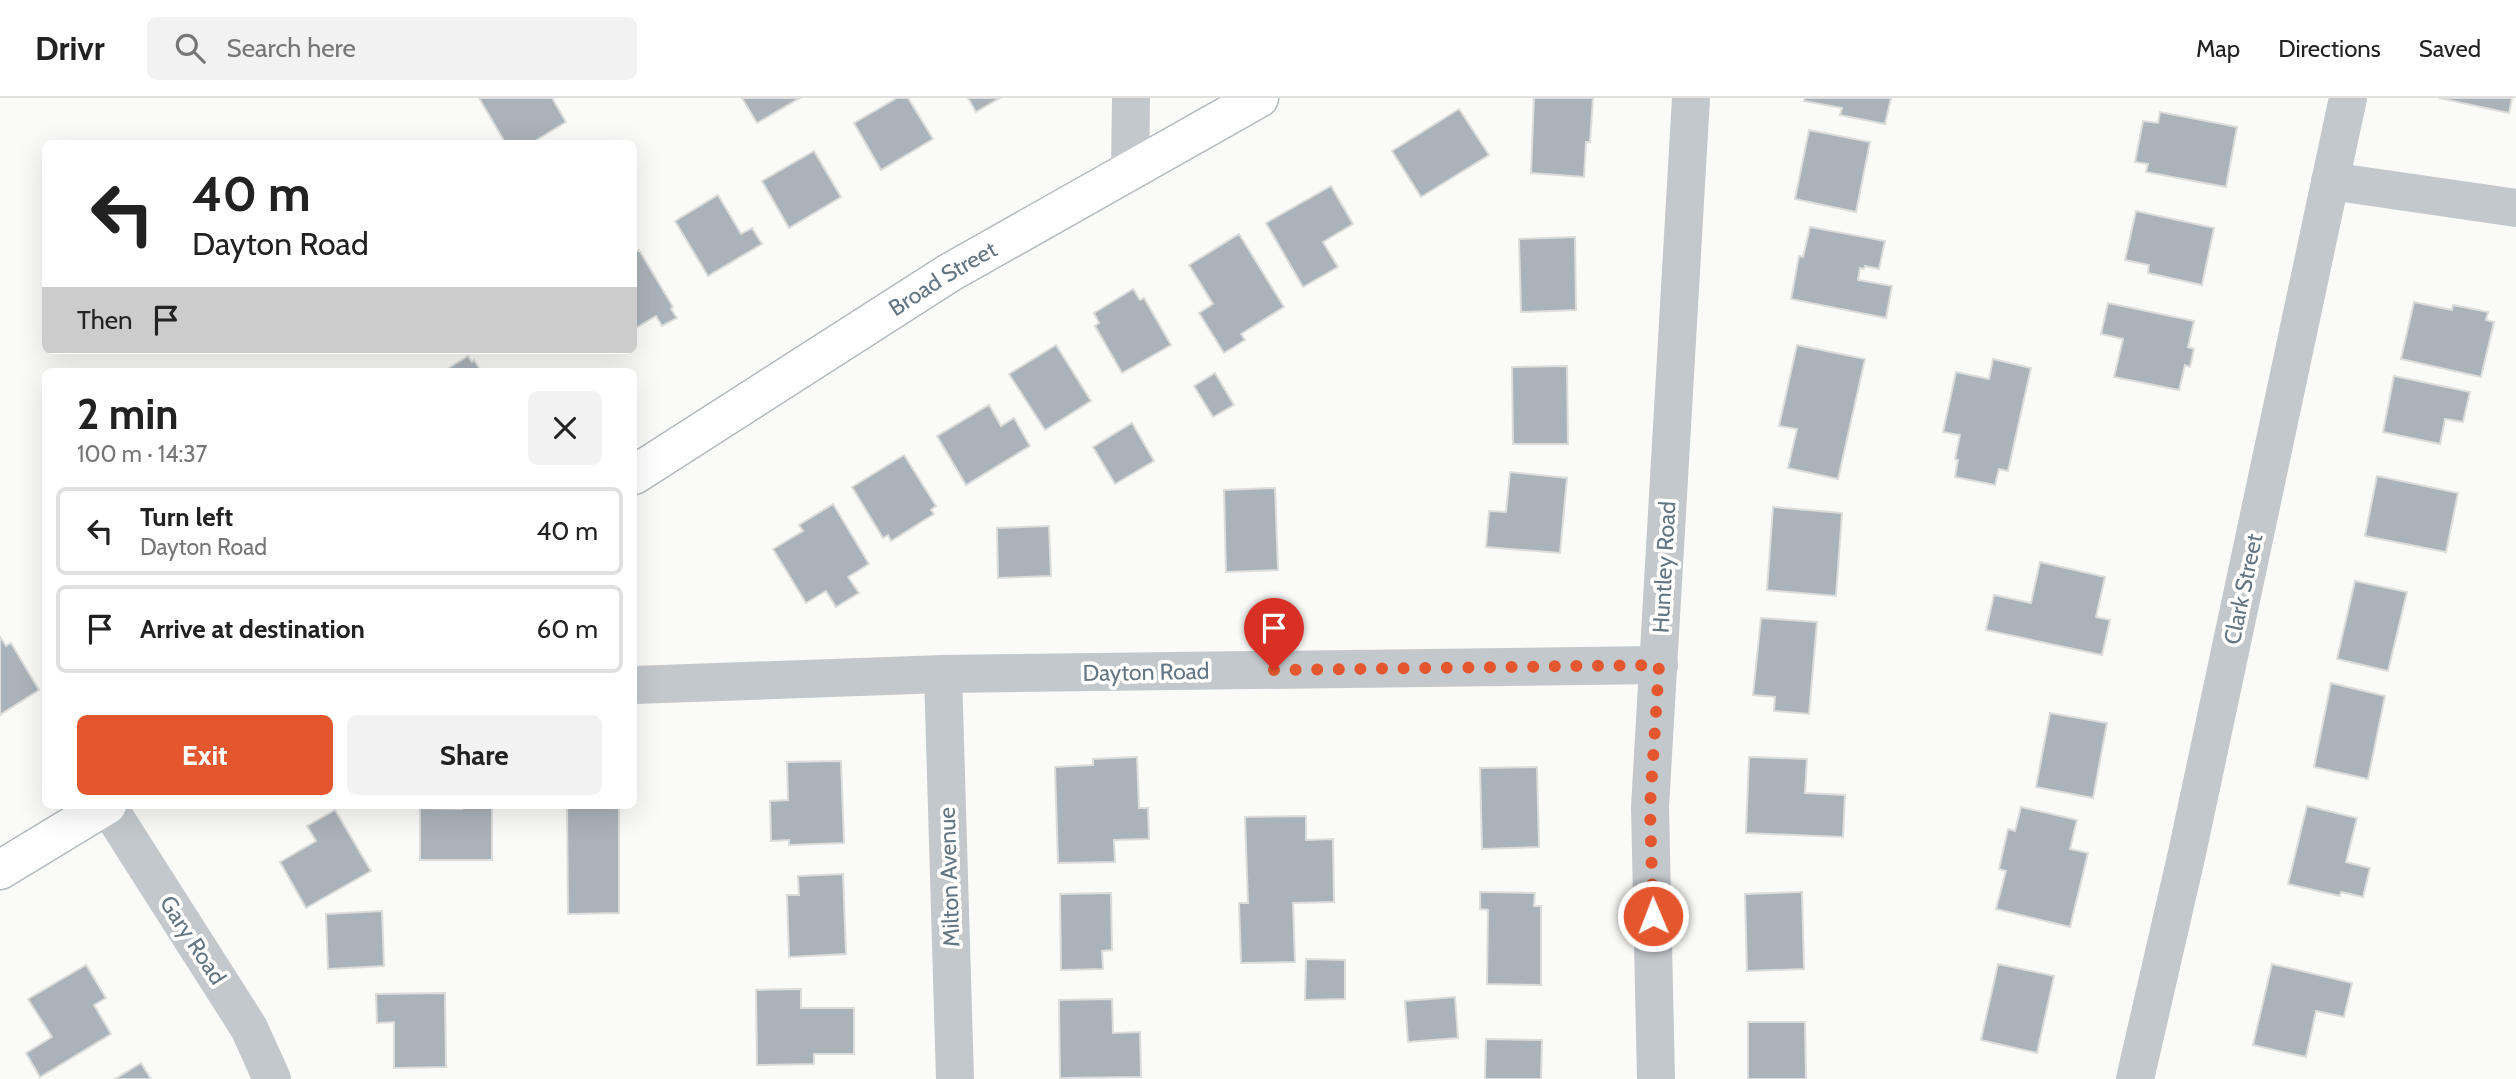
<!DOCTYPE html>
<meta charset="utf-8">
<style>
:root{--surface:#fff;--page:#f2f2f2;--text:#222;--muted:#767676;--line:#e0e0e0;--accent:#e4572e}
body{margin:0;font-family:Cabin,sans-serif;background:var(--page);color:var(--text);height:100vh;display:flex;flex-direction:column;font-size:26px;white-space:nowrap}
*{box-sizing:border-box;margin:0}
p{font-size:23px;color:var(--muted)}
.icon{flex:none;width:38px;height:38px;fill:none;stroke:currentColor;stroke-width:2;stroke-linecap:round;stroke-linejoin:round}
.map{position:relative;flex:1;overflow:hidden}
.drawer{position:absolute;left:42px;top:270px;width:595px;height:441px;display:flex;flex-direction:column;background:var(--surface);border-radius:10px;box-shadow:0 7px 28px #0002}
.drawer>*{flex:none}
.guide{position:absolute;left:42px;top:42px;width:595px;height:214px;border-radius:10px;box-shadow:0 7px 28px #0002;background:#fff;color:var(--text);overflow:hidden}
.pin{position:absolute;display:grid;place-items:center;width:60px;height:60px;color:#fff;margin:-72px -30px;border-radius:50% 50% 50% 0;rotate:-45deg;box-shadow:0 0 7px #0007}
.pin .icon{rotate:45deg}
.me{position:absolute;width:77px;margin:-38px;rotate:359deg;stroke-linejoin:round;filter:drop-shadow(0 0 5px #0008)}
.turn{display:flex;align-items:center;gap:24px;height:147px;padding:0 35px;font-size:32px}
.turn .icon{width:91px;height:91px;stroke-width:2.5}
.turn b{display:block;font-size:49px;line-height:60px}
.then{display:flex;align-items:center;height:66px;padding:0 35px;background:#0003;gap:14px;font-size:26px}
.round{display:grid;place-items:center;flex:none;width:74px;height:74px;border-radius:10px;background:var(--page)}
.head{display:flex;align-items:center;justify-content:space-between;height:119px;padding:0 35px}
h1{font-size:42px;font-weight:700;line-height:52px}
.action{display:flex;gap:14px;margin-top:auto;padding:14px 35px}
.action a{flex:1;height:80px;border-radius:10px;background:var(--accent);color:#fff;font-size:28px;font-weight:700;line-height:80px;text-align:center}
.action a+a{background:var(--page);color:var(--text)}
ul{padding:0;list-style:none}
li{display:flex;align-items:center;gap:21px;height:88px;margin:0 14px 10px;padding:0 21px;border:4px solid var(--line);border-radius:10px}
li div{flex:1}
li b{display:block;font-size:26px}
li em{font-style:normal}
header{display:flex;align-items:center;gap:42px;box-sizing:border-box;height:98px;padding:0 35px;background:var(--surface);border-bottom:2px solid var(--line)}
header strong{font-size:33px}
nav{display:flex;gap:38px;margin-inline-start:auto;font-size:24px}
.search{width:490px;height:63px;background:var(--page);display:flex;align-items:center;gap:18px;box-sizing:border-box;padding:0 24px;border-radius:10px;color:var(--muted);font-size:26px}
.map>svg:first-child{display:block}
.building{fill:#aab3b9;stroke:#dcdcda;stroke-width:2}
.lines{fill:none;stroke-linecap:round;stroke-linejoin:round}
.secondary-casing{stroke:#b3babf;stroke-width:41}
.street{stroke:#c3c8cc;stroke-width:38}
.secondary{stroke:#fff;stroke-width:38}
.route{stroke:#e4572e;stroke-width:12;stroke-dasharray:0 21.6}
.labels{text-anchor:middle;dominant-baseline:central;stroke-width:7;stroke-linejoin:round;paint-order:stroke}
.street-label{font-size:23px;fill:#657683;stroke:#fff}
</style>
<header>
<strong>Drivr</strong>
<div class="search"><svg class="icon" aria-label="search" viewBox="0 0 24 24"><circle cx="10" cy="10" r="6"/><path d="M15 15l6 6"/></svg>Search here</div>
<nav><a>Map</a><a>Directions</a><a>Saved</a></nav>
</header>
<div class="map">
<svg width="2516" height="981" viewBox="0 0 2516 981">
<rect width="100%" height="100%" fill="#fafaf8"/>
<g class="building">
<polygon points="479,0 552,0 566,24 530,46 506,46"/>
<polygon points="742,0 800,0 757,25"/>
<polygon points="897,0 908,0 933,41 881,72 854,25"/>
<polygon points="968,0 1000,0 976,14"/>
<polygon points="1534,0 1593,0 1590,44 1586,44 1584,79 1531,75"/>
<polygon points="1805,0 1891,0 1885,26 1840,17 1842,10 1804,3"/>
<polygon points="2439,0 2512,0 2509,15"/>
<polygon points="1459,11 1489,57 1421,99 1392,53"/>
<polygon points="2160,14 2237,29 2226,89 2146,74 2148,66 2135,64 2143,23 2158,25"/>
<polygon points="1809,32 1870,44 1856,114 1795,101"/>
<polygon points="814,53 841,99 789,130 762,83"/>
<polygon points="1331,88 1353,126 1323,144 1338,169 1303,189 1266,125"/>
<polygon points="718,97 741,136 752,130 762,146 708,178 675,123"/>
<polygon points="2136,113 2214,130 2202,187 2148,175 2149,167 2125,162"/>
<polygon points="1810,129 1885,143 1879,171 1865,168 1864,171 1860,170 1858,182 1892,188 1886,220 1791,201 1799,158 1803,159"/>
<polygon points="1239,136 1284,209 1241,236 1245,242 1224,255 1199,215 1213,206 1189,167"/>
<polygon points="1575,139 1576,212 1521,214 1519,141"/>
<polygon points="639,152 673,209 671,211 677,220 662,228 656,218 634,231 634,155"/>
<polygon points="1133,191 1140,202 1144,200 1171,247 1122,275 1095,228 1099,225 1094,215"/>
<polygon points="2414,204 2452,212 2453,207 2488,214 2486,222 2494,224 2481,279 2401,261"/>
<polygon points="2108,205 2194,223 2188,249 2194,251 2190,269 2185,267 2179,292 2114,279 2123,241 2101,236"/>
<polygon points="1056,247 1091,303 1045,332 1009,276"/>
<polygon points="1797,247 1865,261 1838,381 1788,370 1797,331 1779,328"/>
<polygon points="468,258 472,264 474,262 481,273 444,273"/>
<polygon points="1993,261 2031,270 2008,373 1999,371 1995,387 1955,379 1958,362 1955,361 1960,337 1943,334 1956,274 1989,281"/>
<polygon points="1567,268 1568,346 1513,346 1512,269"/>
<polygon points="1215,275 1234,307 1213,319 1194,288"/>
<polygon points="2394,278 2470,294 2463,324 2445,321 2440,346 2383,334"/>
<polygon points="989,307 1001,328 1014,320 1030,348 966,387 937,338"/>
<polygon points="1132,325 1154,363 1115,386 1093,349"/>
<polygon points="904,357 936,408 931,412 934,416 891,443 888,437 883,440 852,389"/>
<polygon points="1510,374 1567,380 1560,455 1486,449 1489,413 1506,414"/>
<polygon points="2377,378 2458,395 2446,454 2365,438"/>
<polygon points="1275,390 1278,472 1226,474 1224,392"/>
<polygon points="833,406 869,466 848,479 859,495 836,509 826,493 806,505 773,451 803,433 799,427"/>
<polygon points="1773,409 1842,415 1836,498 1767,492"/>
<polygon points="1049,428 1051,478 998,480 997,430"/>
<polygon points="2040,464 2105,479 2096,519 2110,522 2102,557 1986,532 1994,497 2031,505"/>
<polygon points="2355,483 2407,494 2388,573 2337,561"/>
<polygon points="1761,520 1817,524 1809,616 1774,613 1775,599 1753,597"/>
<polygon points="0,539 6,548 11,545 39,592 0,617"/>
<polygon points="2331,585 2385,598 2368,681 2314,669"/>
<polygon points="2050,615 2107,625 2093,700 2036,689"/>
<polygon points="1137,659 1139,710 1148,710 1149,741 1114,742 1115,764 1058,765 1055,669 1093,667 1093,661"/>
<polygon points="1749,659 1807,661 1805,695 1845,697 1843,739 1746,735"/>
<polygon points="841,663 844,745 789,747 789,742 771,743 770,703 788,702 787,664"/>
<polygon points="1537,669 1539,749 1482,751 1480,670"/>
<polygon points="462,707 492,707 492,762 420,762 420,710 462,711"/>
<polygon points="567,707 619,707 619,815 568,816"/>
<polygon points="2307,708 2357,720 2346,764 2370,770 2363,799 2341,794 2340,798 2288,786"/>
<polygon points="2021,709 2077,722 2070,751 2088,755 2070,829 1996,811 2006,773 1999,771 2008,731 2015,733"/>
<polygon points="335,712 371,773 306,810 280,764 316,743 307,728"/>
<polygon points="1306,718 1306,742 1333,741 1334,804 1293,805 1295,864 1241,865 1239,805 1248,805 1245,719"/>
<polygon points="843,776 846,856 789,859 787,797 799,797 798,778"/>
<polygon points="1480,794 1535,795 1534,808 1541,808 1541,887 1487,886 1488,812 1480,811"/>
<polygon points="1802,794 1804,871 1747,873 1745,796"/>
<polygon points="1111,795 1112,852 1102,853 1103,871 1061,872 1060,796"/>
<polygon points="382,813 384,868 328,871 326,816"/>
<polygon points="1306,861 1345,862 1345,901 1305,902"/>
<polygon points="1998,866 2054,878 2037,955 1981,942"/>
<polygon points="2272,866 2352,885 2344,919 2316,913 2306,959 2253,947"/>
<polygon points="86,867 106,900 94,907 111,936 40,979 26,955 52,939 28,901"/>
<polygon points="801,891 801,910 854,910 854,956 814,956 814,966 757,967 756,892"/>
<polygon points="445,895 446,969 394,970 394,924 377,925 376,896"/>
<polygon points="1455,899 1458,940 1408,944 1405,903"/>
<polygon points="1112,901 1113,935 1140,934 1141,979 1060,980 1059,902"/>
<polygon points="1748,924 1805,924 1806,981 1748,981"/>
<polygon points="1486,941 1542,942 1541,981 1485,981"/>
<polygon points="141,965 151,981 115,981"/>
</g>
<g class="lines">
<g class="secondary-casing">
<g id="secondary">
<path id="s1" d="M634,377L949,175L1259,0"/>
<polyline points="0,772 107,707"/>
</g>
</g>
<g class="street">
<polyline points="1130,73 1131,0"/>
<polyline points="2330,83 2516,110"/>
<polyline points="943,576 955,981"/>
<polyline points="634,587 943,576 1659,567"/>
<polyline points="107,707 249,930 272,981"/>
<polyline points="1656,981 1650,709 1691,0"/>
<polyline points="2135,981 2187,755 2348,0"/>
</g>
<use href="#secondary" class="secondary"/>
</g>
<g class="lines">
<polyline class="route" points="1274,572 1659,567 1650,709 1653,818"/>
</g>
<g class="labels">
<g class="street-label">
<text stroke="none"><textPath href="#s1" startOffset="366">Broad Street</textPath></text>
<text transform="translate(1664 469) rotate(-87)">Huntley Road</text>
<text transform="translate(2243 491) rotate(-78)">Clark Street</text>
<text transform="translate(1146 574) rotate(-1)">Dayton Road</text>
<text transform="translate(949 779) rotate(-92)">Milton Avenue</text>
<text transform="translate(193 842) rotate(57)">Gary Road</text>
</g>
</g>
</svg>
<div class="pin" style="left:1274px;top:572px;background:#d93025"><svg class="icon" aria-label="arrive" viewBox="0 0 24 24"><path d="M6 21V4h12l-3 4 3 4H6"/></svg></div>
<svg class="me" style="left:1653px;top:818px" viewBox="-20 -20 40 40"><circle r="17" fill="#e4572e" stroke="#fff" stroke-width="3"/><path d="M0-11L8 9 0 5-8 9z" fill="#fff"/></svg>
<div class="guide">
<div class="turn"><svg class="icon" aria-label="left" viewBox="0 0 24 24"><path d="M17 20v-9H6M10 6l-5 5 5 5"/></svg><div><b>40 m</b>Dayton Road</div></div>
<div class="then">Then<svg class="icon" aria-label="arrive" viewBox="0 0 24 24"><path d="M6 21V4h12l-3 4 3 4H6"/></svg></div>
</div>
<section class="drawer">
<div class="head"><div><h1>2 min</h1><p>100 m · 14:37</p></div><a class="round"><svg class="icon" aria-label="close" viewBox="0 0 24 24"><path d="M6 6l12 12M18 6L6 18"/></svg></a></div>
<ul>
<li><svg class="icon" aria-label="left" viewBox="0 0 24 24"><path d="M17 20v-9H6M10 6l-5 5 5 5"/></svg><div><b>Turn left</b><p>Dayton Road</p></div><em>40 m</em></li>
<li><svg class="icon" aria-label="arrive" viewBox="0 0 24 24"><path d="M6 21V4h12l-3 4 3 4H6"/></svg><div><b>Arrive at destination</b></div><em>60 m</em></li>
</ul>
<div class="action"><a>Exit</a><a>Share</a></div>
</section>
</div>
